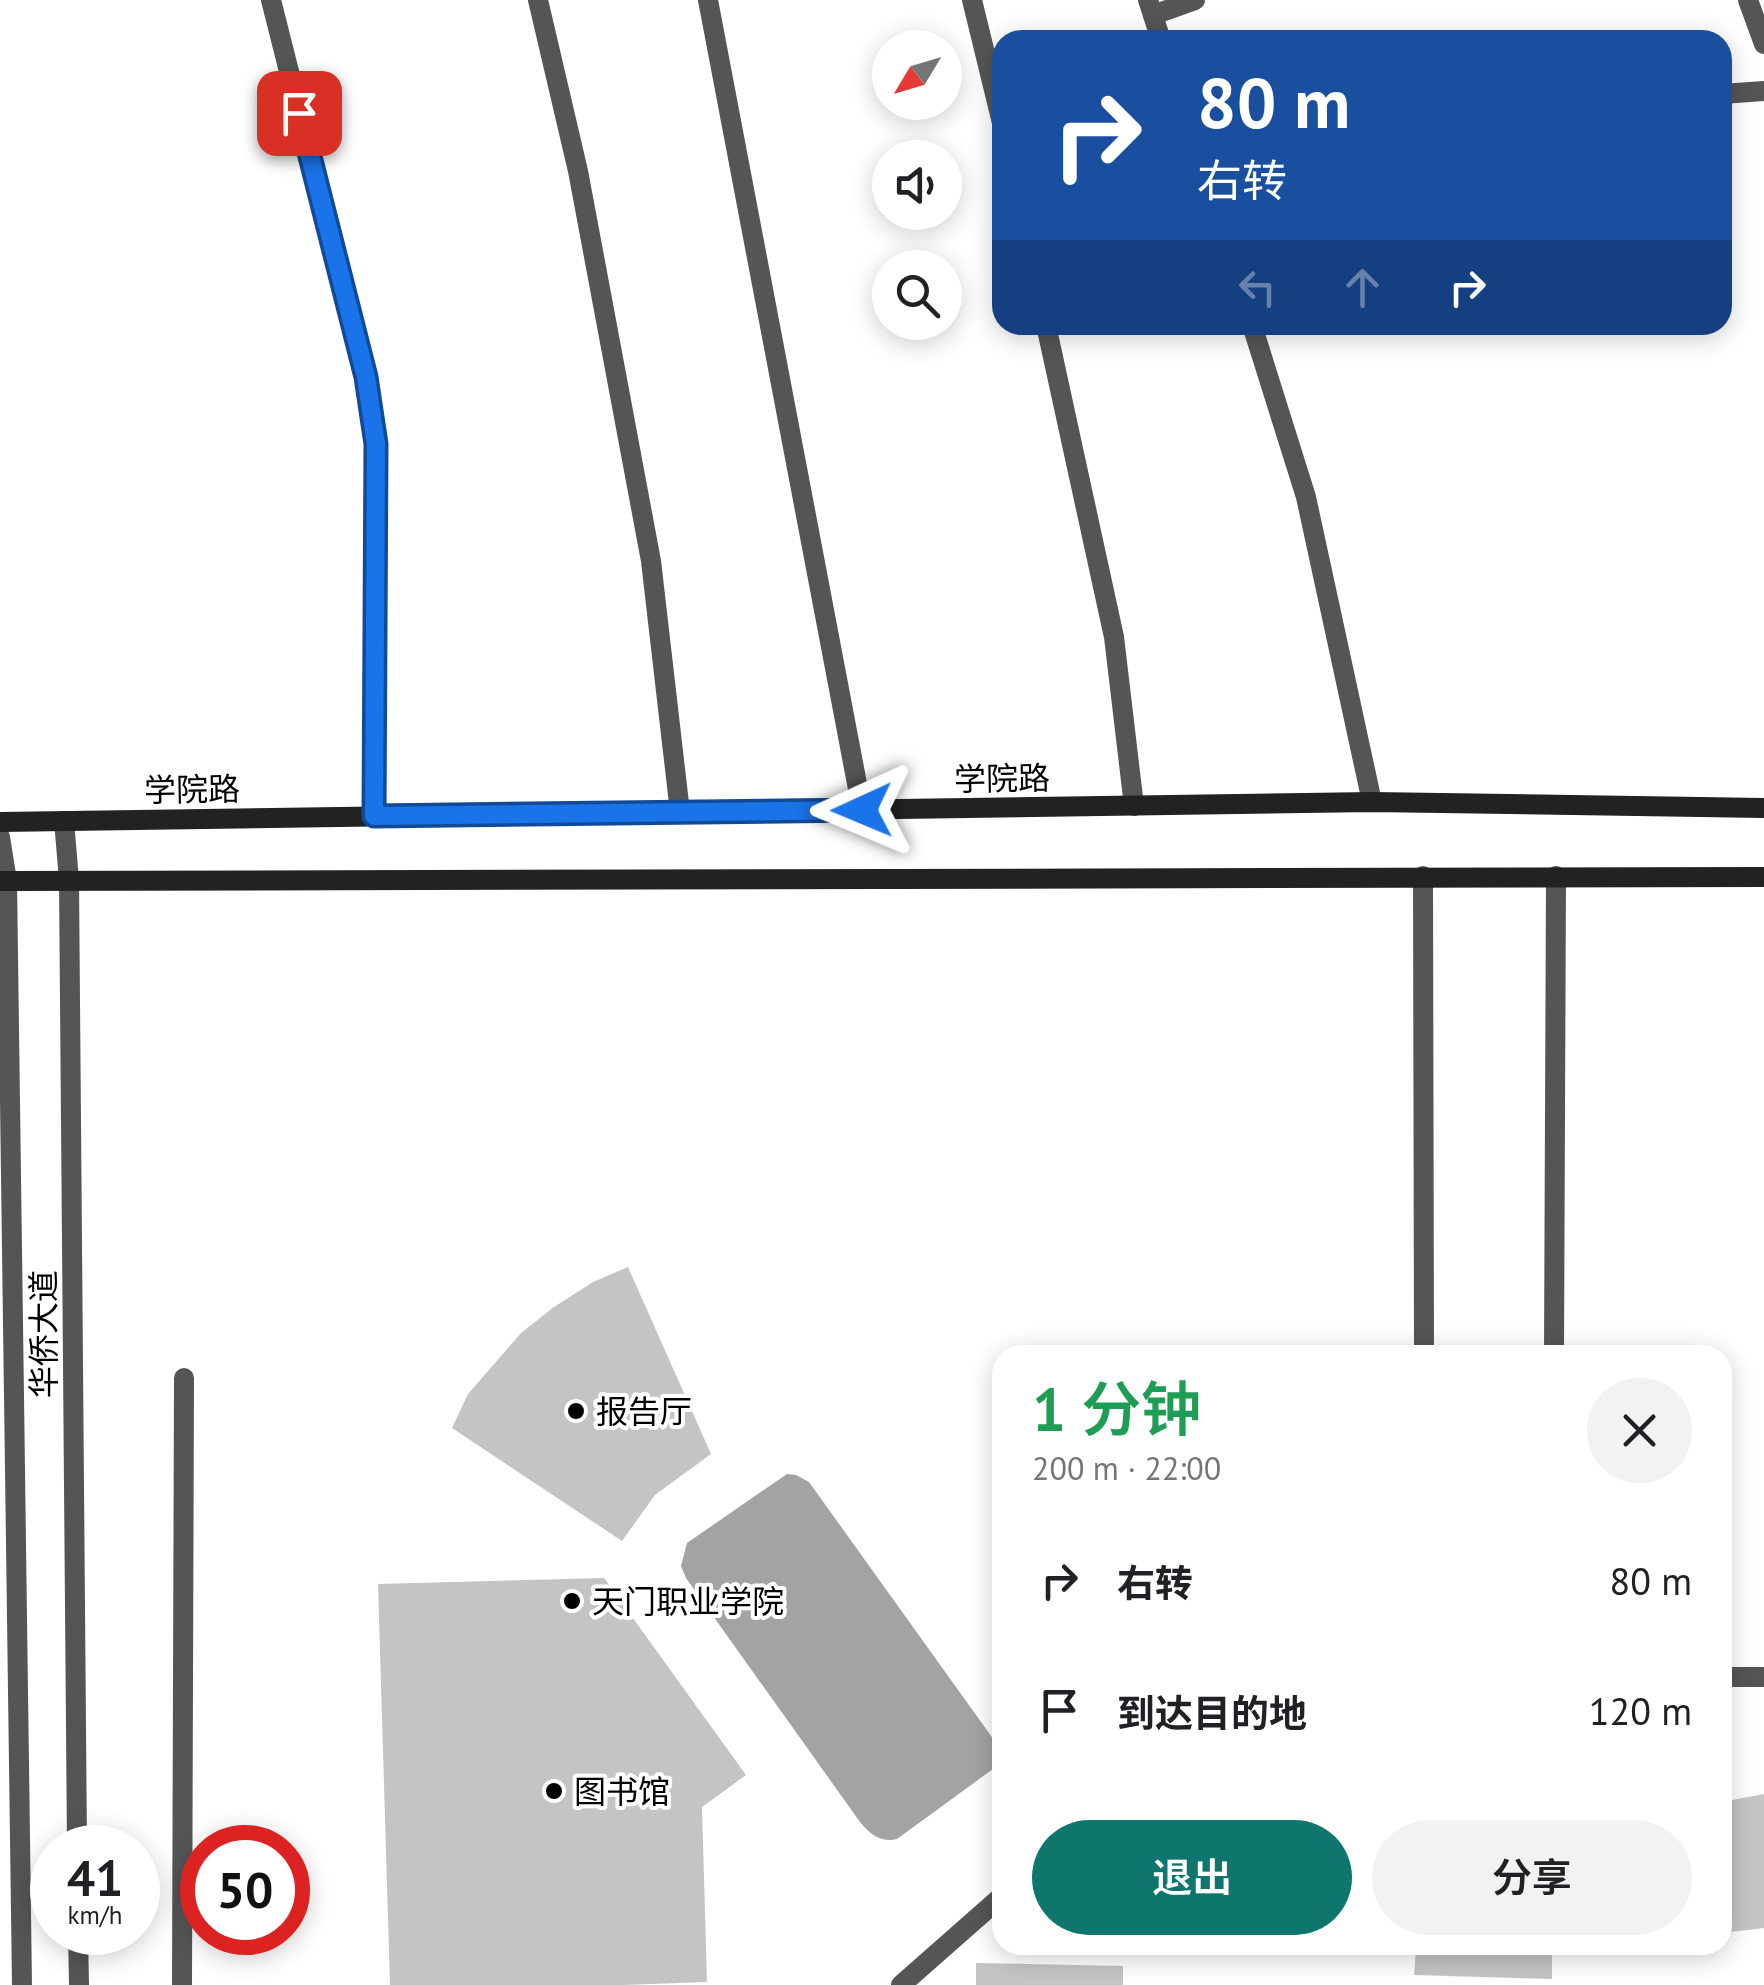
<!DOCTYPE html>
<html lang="zh">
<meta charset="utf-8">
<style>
:root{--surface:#fff;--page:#f2f2f2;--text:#202124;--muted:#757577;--accent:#0f766e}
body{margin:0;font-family:"PT Sans","Noto Sans SC",sans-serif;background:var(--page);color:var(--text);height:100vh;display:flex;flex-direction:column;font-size:38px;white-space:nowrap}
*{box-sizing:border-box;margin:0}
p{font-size:32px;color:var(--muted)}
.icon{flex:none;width:55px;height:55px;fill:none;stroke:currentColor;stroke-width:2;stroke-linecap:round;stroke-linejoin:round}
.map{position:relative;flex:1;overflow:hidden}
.side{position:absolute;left:992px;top:1345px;width:740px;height:610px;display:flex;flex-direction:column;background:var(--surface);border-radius:30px;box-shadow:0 5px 25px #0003}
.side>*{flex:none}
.banner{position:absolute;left:992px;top:30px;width:740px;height:305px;border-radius:30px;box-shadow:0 5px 25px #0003;background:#1a4fa0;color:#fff;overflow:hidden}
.needle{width:65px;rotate:232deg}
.buttons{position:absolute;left:872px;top:30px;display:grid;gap:20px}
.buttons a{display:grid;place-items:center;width:90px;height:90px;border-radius:50%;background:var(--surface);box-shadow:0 5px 25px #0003;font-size:50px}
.speed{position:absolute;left:30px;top:1825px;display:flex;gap:20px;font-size:50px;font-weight:700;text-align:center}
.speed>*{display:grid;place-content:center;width:130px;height:130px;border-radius:50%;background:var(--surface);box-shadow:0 5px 25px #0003;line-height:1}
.speed small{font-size:25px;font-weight:400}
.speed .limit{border:15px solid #d22;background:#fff;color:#111}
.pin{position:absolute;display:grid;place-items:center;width:85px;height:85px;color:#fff;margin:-42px;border-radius:20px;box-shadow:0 5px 15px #0006}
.me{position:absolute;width:110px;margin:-55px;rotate:269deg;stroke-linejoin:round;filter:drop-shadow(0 0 8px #0008)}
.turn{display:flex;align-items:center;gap:35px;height:210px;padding:0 40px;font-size:45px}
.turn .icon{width:130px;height:130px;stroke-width:2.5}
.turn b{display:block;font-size:70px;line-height:85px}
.lanes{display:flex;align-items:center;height:95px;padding:0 40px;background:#0003;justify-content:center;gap:50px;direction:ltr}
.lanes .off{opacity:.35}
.round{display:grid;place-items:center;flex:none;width:105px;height:105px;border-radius:52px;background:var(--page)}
.summary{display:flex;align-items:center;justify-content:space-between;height:170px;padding:0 40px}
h1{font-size:60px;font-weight:600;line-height:75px;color:#1e9e55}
.button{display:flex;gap:20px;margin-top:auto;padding:20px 40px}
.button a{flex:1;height:115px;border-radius:60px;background:var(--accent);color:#fff;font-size:40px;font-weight:600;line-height:115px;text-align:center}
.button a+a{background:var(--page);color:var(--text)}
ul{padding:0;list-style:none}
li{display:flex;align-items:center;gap:30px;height:130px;padding:0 40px}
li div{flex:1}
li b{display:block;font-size:38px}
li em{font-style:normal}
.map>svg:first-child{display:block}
.water{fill:#a3a3a3}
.building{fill:#c4c4c4}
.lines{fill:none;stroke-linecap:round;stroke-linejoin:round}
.service{stroke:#555;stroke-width:20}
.minor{stroke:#555;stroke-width:20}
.secondary{stroke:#222;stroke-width:20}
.route-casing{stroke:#114b97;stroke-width:25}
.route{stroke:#1a73e8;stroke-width:18}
.poi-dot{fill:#000;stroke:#fff;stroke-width:4}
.labels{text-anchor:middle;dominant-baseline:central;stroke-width:8;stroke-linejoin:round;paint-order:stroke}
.street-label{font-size:32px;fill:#000;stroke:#fff}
.poi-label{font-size:32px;fill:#000;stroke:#fff;text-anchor:start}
</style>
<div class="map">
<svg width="1764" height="1985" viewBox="0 0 1764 1985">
<rect width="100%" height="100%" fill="#fff"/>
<path class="water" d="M787,1474L796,1475L809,1482L999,1747L1001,1760L993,1769L897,1839C880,1843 870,1834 860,1822L686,1578L681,1566L687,1543Z"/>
<g class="building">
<polygon points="628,1267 711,1454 655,1495 622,1541 452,1428 468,1394 521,1333 554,1307 593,1282"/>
<polygon points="604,1578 746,1775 702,1807 707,1982 623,1985 390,1985 378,1584"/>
<polygon points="1764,1794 1764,1928 1722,1933 1722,1802"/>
<polygon points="1401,1945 1596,1945 1596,1947 1552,1953 1552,1979 1414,1975 1416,1949"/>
<polygon points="976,1963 1123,1966 1123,1985 976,1985"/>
</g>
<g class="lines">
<g class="service">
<polyline points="271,0 366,377 376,445 374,816"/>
<polyline points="538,0 578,171 651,561 680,812"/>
<polyline points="708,0 862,810"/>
<polyline points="972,0 1002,123"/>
<polyline points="1748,0 1764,44"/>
<polyline points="1153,15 1195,0"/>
<polyline points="1722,94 1764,91"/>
<polyline points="1046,325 1114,637 1134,806"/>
<polyline points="1423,876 1424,1355"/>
<polyline points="1554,1355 1556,876"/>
<polyline points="1722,1677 1764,1677"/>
<polyline points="182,1985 184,1378"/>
<polyline points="901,1985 1002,1896"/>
</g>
<g class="minor">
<polyline points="1148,0 1161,40"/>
<polyline points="1252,325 1306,497 1372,802"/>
<polyline points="64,821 69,880 77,1848"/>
<polyline points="0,837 7,881 22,1985"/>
<polyline points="78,1932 79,1985"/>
</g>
<g class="secondary">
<polyline points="0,822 1372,802 1764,808"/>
<polyline points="0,881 1764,877"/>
</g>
</g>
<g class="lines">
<g class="route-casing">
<polyline id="route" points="299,113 366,377 376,444 374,816 862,810"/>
</g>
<use href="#route" class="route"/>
</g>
<g class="poi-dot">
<circle cx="576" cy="1411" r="10"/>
<circle cx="572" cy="1601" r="10"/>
<circle cx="554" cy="1791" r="10"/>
</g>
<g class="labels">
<g class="street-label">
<text transform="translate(1002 778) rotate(-1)">学院路</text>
<text transform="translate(192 789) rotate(-1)">学院路</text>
<text transform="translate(43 1334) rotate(-90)">华侨大道</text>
</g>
<g class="poi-label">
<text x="596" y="1411">报告厅</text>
<text x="592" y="1601">天门职业学院</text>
<text x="574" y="1791">图书馆</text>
</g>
</g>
</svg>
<div class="buttons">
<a><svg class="needle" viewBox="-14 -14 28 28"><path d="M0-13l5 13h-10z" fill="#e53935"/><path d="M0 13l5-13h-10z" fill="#757577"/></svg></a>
<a><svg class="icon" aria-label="sound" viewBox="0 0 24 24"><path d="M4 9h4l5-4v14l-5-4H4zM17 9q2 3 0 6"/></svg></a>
<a><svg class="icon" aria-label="search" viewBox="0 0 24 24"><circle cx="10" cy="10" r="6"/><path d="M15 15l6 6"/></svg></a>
</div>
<div class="speed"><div>41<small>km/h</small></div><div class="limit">50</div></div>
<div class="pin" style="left:299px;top:113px;background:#d93025"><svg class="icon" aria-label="arrive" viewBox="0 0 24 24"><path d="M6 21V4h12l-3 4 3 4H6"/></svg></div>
<svg class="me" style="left:862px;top:810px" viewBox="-20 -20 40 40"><path d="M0-17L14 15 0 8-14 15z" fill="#1a73e8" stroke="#fff" stroke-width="4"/></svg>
<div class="banner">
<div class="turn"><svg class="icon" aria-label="right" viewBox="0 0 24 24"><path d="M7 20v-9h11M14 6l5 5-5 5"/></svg><div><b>80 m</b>右转</div></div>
<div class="lanes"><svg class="icon off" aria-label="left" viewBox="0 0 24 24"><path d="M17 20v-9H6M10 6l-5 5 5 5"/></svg><svg class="icon off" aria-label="ahead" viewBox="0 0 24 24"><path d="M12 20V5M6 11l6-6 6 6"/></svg><svg class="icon" aria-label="right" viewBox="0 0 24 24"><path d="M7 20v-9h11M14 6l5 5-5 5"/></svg></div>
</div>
<section class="side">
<div class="summary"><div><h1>1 分钟</h1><p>200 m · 22:00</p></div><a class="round"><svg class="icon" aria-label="close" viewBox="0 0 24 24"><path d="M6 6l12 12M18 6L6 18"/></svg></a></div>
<ul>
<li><svg class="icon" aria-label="right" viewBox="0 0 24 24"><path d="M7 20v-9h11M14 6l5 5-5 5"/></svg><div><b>右转</b></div><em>80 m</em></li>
<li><svg class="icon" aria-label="arrive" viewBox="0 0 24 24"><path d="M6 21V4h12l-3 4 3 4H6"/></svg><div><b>到达目的地</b></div><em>120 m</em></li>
</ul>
<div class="button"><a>退出</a><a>分享</a></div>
</section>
</div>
